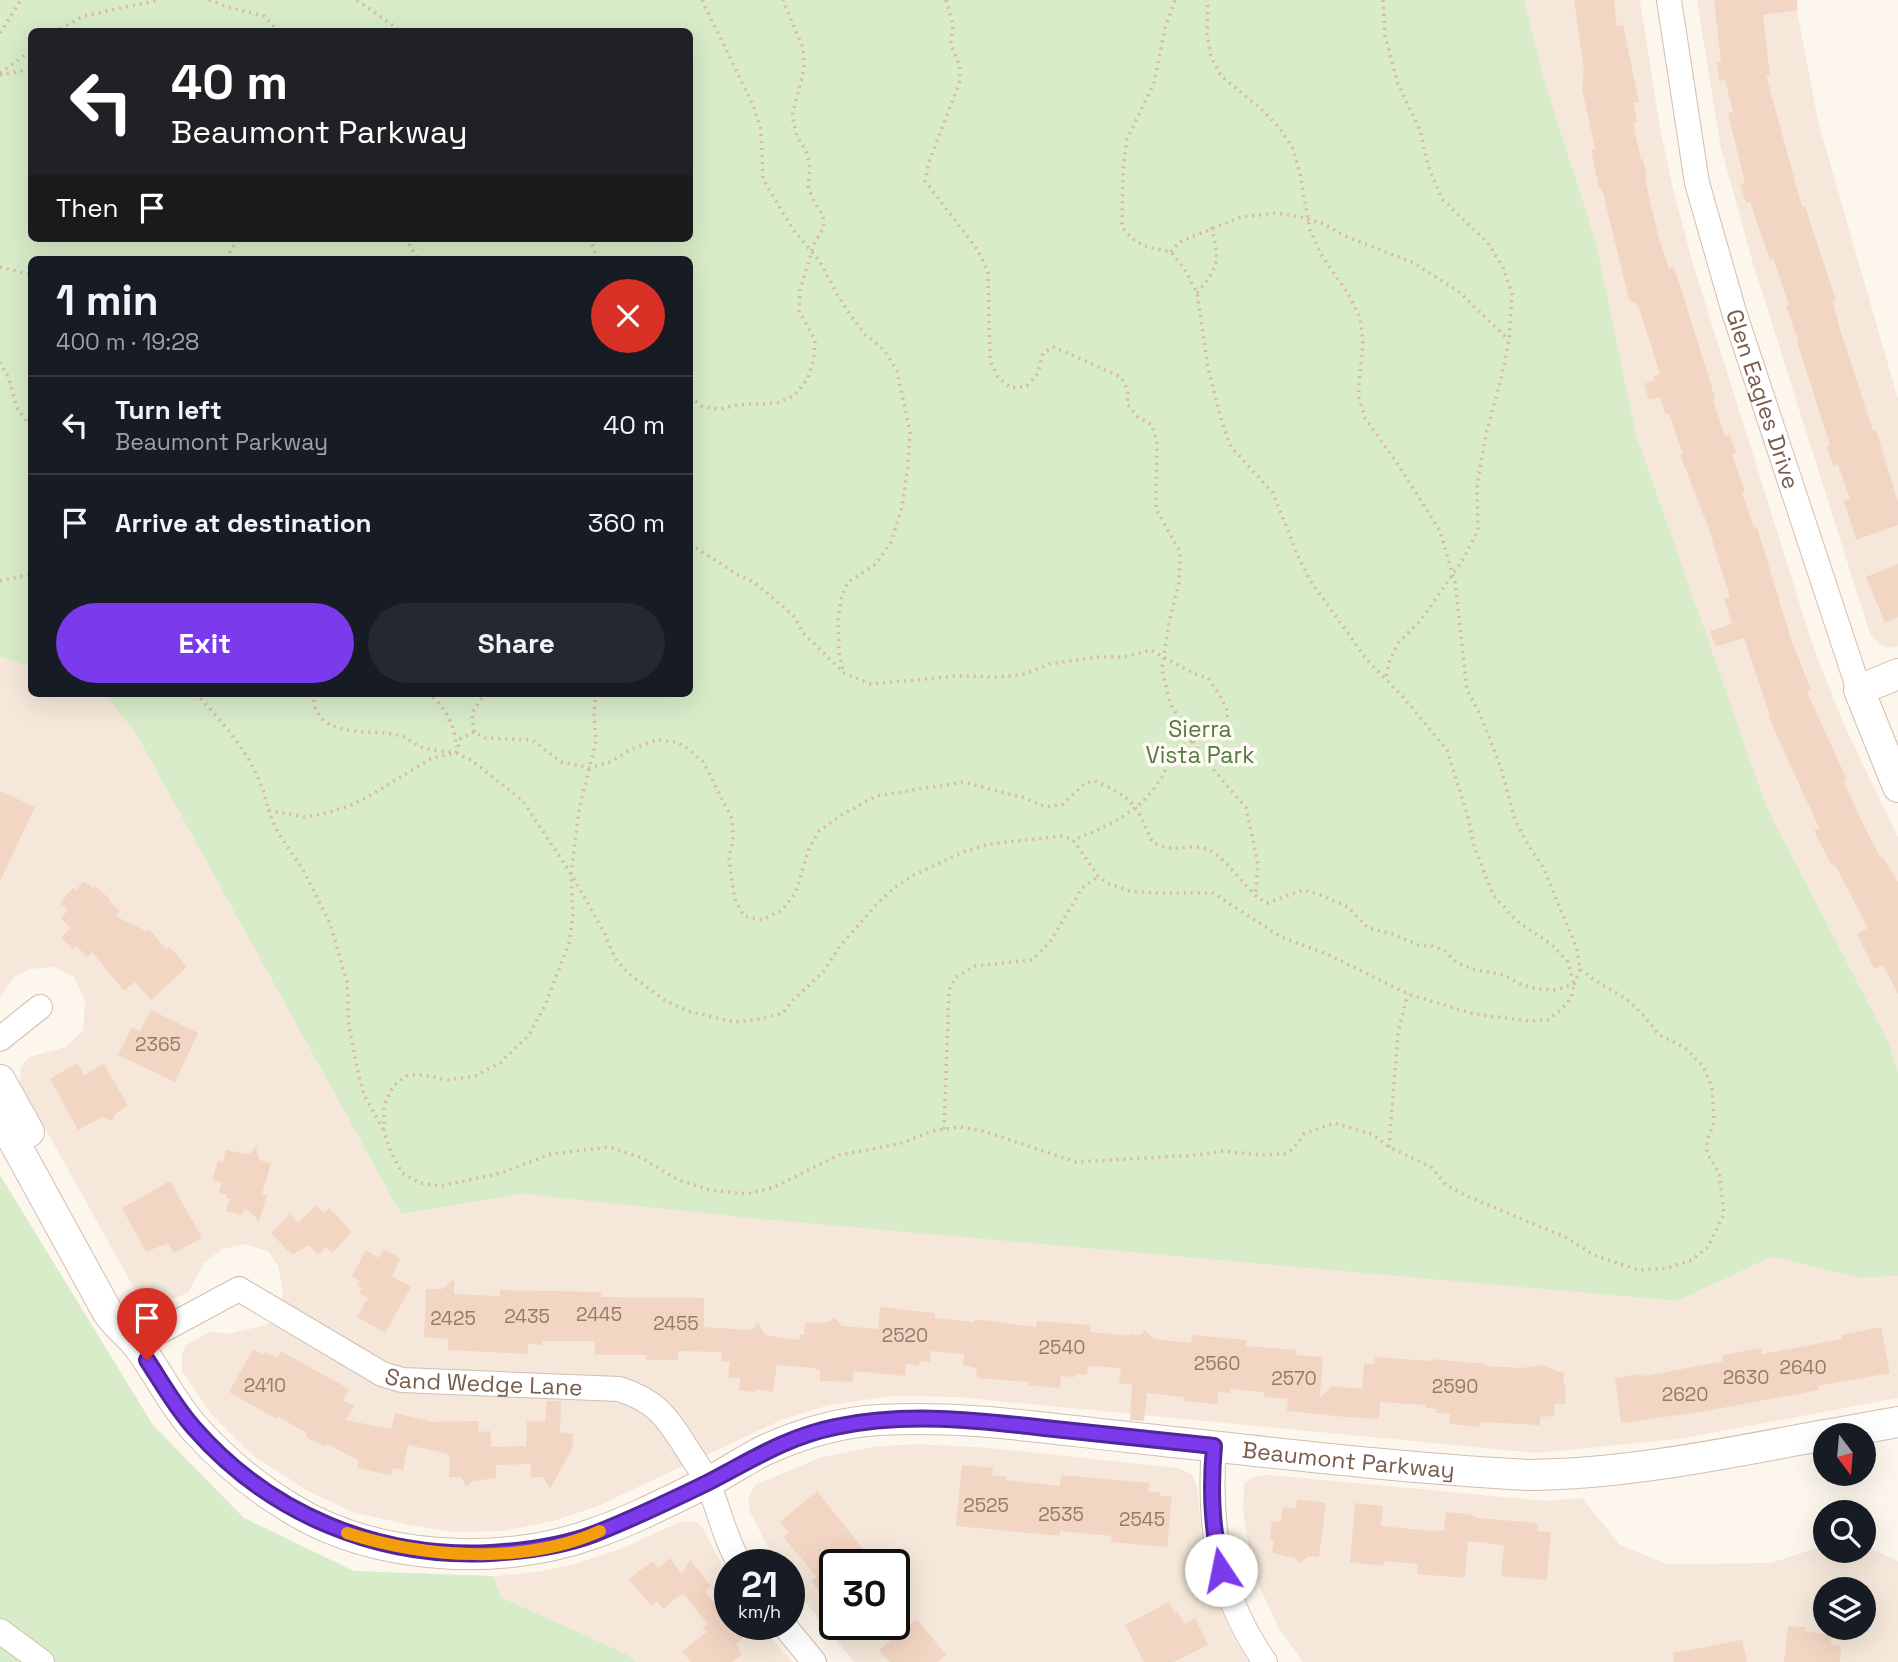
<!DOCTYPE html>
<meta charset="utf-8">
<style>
:root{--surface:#171b24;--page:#242831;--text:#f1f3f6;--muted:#9ea1a6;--line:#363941;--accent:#7c3aed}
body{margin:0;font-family:"Space Grotesk",sans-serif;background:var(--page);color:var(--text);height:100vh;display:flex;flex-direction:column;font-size:26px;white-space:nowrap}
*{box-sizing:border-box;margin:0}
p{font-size:23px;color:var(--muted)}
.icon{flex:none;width:38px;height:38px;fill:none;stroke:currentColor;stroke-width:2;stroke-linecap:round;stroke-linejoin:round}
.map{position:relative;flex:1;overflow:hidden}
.sheet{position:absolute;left:28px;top:256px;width:665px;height:441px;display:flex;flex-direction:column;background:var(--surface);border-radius:10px;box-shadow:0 7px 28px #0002}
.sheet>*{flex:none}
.guide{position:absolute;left:28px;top:28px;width:665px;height:214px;border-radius:10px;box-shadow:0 7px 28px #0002;background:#202124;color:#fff;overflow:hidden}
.needle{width:46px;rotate:164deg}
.tools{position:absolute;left:1813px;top:1423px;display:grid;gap:14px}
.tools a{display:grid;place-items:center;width:63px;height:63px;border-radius:50%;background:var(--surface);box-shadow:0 7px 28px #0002;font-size:35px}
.speed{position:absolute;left:714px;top:1549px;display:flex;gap:14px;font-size:35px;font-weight:700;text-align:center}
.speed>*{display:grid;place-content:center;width:91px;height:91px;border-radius:50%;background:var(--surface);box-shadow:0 7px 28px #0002;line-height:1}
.speed small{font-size:18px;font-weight:400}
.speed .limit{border:4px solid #111;border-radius:10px;background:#fff;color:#111}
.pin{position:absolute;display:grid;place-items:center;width:60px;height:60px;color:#fff;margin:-72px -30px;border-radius:50% 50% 50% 0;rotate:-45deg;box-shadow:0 0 7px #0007}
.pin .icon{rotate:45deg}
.me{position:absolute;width:77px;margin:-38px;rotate:349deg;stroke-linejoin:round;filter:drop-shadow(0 0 5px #0008)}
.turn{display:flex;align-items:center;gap:24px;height:147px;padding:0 28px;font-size:32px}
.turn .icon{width:91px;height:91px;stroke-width:2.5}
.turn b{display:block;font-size:49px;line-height:60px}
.then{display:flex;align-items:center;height:66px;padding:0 28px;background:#0003;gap:14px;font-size:26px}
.round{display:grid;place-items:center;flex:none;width:74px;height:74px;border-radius:37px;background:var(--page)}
.headline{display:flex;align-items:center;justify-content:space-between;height:119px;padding:0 28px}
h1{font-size:42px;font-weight:700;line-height:52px}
.button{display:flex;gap:14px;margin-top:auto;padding:14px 28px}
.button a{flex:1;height:80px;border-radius:42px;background:var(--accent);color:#fff;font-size:28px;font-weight:700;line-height:80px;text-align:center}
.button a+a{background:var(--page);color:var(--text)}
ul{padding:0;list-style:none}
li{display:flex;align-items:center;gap:21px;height:98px;padding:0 28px;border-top:2px solid var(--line)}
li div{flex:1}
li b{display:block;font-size:26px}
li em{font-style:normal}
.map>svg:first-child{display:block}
.residential{fill:#f5e8da;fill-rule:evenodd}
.green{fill:#d8ecc9;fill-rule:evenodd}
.building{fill:#f3d5c3}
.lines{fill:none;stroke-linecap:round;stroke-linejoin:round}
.minor-casing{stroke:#d1beb0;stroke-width:26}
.tertiary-casing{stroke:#d1beb0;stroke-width:32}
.path{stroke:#d9b8a5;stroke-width:3.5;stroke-dasharray:2 5;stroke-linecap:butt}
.minor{stroke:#fff;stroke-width:24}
.tertiary{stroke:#fff;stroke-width:30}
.route-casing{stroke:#51269a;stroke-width:18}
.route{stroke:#7c3aed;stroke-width:12}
.slow{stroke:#f59e0b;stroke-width:12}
.labels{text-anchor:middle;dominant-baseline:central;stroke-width:7;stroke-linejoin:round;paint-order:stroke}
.number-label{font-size:19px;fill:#987a6a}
.street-label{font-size:23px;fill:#7a5c4d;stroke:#fffaf3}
.park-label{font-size:23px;fill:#537a41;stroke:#fffaf3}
</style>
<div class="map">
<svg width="1898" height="1662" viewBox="0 0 1898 1662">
<rect width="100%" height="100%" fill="#fdf6ec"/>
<g class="residential">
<polygon points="1524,0 1640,0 1660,128 1673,189 1693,264 1815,652 1844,725 1898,837 1898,1072 1888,1041 1767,808 1636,434 1596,242 1546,86"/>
<polygon points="1697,0 1795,0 1818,121 1898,399 1898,646 1890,648 1879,644 1870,634 1751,257 1720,144"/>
<polygon points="0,657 31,667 32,693 100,693 108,698 136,734 401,1214 523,1194 1677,1301 1772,1257 1860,1278 1898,1276 1898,1398 1679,1439 1536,1453 957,1397 893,1396 829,1405 781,1420 598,1506 553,1521 504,1531 454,1532 409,1525 352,1512 308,1491 252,1455 212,1415 182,1371 182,1353 186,1345 211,1331 227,1334 267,1325 281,1309 283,1290 278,1265 269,1252 245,1244 222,1249 204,1263 188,1293 152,1307 140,1299 20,1083 21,1067 29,1057 66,1047 83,1030 85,1001 74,977 54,967 31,969 15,976 0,997"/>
<path d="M917,1444L991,1448L1178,1468L1192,1474L1197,1486L1204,1556L1211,1586L1232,1635L1248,1662H854L789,1582V1564H777L750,1512L748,1499L755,1485L819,1458L872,1447ZM835,1564H894V1624H835Z"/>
<path d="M1269,1475L1546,1501L1582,1498L1620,1545L1667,1564L1771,1563L1813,1549H1871L1898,1561V1662H1303L1278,1627L1256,1579L1249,1551L1243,1509L1244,1484L1255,1476ZM1825,1589H1864V1628H1825Z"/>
<polygon points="695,1521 703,1528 730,1580 730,1624 760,1624 792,1662 635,1662 627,1655 501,1597 493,1576 537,1572 575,1564 620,1549 680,1522"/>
</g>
<g class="green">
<path d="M0,0H1524L1546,86L1596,242L1636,434L1767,808L1888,1041L1898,1072V1276L1860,1278L1772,1257L1677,1301L751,1218L523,1194L401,1214L136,734L108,698L100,693H690V259H32L31,667L0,657ZM32,32H690V238H32Z"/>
<polygon points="0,1175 153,1425 244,1518 354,1571 493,1576 501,1597 628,1655 635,1662 0,1662"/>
</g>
<g class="building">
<polygon points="1574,0 1614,0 1617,26 1623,25 1639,102 1634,103 1637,122 1633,123 1641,160 1643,159 1647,178 1645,179 1658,235 1669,269 1674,267 1710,381 1715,399 1713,400 1725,436 1730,435 1736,453 1732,454 1745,492 1742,493 1754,528 1757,527 1791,639 1811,690 1807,692 1847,780 1844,782 1860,818 1880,857 1882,856 1898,882 1898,994 1883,965 1874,969 1857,934 1868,928 1835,865 1832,866 1814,831 1819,828 1768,716 1770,715 1744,638 1716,647 1710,631 1732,624 1724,599 1730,597 1707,524 1680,455 1683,454 1669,414 1666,415 1660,397 1649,400 1644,384 1655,380 1653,376 1660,374 1638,305 1629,300 1602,189 1599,189 1591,150 1595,149 1582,88 1584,70"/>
<polygon points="1714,0 1797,0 1798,10 1763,15 1770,75 1766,75 1802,207 1805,206 1836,300 1833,302 1840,329 1873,431 1876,430 1898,502 1898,525 1856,540 1844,501 1850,499 1838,464 1833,466 1827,446 1830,445 1797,342 1798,341 1786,306 1789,305 1773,258 1770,260 1750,202 1746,203 1740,184 1745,183 1728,113 1733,112 1725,80 1719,81 1717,62 1721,62"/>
<polygon points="1898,564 1898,617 1885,623 1866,577"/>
<polygon points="0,791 35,807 0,881"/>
<polygon points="84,881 93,888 95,886 111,900 109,901 120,911 115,916 146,931 149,929 166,949 169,947 172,949 187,967 151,1000 135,982 124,991 92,952 88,957 76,946 73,949 61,938 70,928 61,918 68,910 60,903 73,888 76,890"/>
<polygon points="151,1010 198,1033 175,1082 118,1055 132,1027 140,1031"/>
<polygon points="77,1063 84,1075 104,1064 128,1106 115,1114 112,1121 102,1117 78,1130 50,1079"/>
<polygon points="256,1147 259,1160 271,1163 262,1194 267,1195 259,1221 246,1208 241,1215 226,1211 230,1199 226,1198 227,1195 219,1192 222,1182 212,1180 218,1160 223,1162 226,1150 249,1154"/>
<polygon points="170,1181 202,1238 174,1253 168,1243 146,1252 122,1208"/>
<polygon points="316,1206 324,1213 329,1208 352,1232 332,1253 326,1247 318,1255 309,1245 292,1255 271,1233 290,1214 298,1223"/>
<polygon points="384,1249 400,1258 392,1276 411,1287 385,1333 357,1317 368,1298 359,1293 362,1289 357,1286 360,1281 352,1276 366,1250 379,1258"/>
<polygon points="454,1279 454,1294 500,1296 500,1290 601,1292 601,1297 704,1298 704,1327 752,1330 758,1323 765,1335 800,1340 800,1335 804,1335 805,1323 829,1322 834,1317 842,1326 878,1329 880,1307 935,1313 935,1318 974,1322 974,1319 1036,1327 1037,1321 1091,1325 1091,1332 1129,1336 1130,1334 1141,1335 1145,1330 1154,1339 1191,1343 1192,1335 1247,1340 1246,1346 1297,1350 1296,1355 1323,1357 1320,1397 1333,1386 1362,1389 1364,1363 1375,1364 1375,1357 1430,1361 1430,1359 1486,1364 1485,1366 1522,1368 1540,1365 1564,1373 1563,1385 1566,1385 1565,1404 1555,1404 1554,1416 1540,1417 1540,1425 1481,1422 1480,1427 1449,1424 1450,1414 1436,1413 1437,1409 1425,1408 1426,1405 1380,1402 1379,1419 1346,1417 1287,1411 1288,1399 1267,1397 1264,1396 1264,1392 1231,1389 1230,1393 1218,1392 1217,1404 1184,1401 1184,1397 1147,1393 1144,1421 1130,1420 1132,1385 1119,1383 1121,1368 1088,1366 1087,1375 1075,1374 1075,1377 1061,1376 1060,1388 1028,1385 1029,1382 977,1378 976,1368 963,1365 964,1354 931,1351 930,1362 920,1361 919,1366 906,1364 905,1376 853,1371 853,1382 820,1381 820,1370 816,1370 816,1368 777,1365 773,1392 756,1389 755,1392 739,1390 740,1379 728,1377 730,1362 721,1361 722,1352 678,1351 678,1360 646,1360 646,1355 595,1355 595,1341 542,1341 542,1345 528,1344 528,1354 448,1350 448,1339 424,1337 426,1289 442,1289"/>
<polygon points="1881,1327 1890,1373 1818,1386 1819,1390 1700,1412 1621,1423 1615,1378 1638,1374 1645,1376 1723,1361 1722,1355 1761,1348 1762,1354 1842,1339 1841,1335"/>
<polygon points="253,1349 264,1355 265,1352 277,1358 281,1351 349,1389 343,1400 354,1406 346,1420 391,1429 395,1413 433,1422 479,1421 479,1432 491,1431 491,1447 526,1446 527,1421 545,1422 547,1401 561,1401 560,1432 573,1434 573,1447 550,1489 543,1477 531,1477 531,1464 496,1465 496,1478 473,1481 466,1487 461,1477 449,1477 449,1454 408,1445 403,1470 392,1468 391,1475 357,1468 359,1461 327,1444 326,1446 313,1441 307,1438 305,1432 279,1417 277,1419 229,1392"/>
<polygon points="962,1465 993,1468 992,1475 1006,1477 1006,1480 1060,1486 1061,1475 1149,1483 1148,1491 1161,1493 1160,1496 1172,1497 1167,1547 1111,1542 1112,1536 1060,1531 1060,1536 956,1526"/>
<polygon points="817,1491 875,1564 835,1564 835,1611 811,1581 817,1577 783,1537 789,1532 780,1522"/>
<polygon points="1297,1499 1326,1503 1319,1557 1308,1556 1300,1563 1295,1558 1272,1553 1274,1541 1270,1540 1272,1521 1281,1522 1283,1507 1295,1509"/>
<polygon points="1355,1503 1383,1506 1381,1526 1421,1530 1444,1531 1446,1512 1469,1514 1478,1518 1538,1523 1537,1531 1551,1532 1547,1580 1501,1576 1504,1545 1468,1541 1465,1578 1417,1574 1418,1564 1384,1561 1384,1566 1350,1562"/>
<polygon points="670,1558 682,1574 690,1560 711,1586 705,1591 730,1624 736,1624 745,1636 736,1644 742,1654 732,1662 691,1662 682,1651 707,1632 703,1627 708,1624 683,1593 663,1609 657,1601 651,1606 629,1579 652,1561 658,1568"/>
<polygon points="1169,1602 1175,1613 1178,1612 1184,1624 1195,1618 1208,1645 1174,1662 1144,1662 1125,1625"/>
<polygon points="917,1619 946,1655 937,1662 890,1662 879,1650"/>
<polygon points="1788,1626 1806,1627 1805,1631 1831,1635 1831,1645 1841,1646 1840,1662 1784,1662"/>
<polygon points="1742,1640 1747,1662 1673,1662 1673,1653"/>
</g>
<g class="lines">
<g class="minor-casing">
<g id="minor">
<path id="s1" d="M1669,0L1697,183L1734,312L1859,690"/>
<polyline points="0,1039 40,1007"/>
<path id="s2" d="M137,1344L239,1289L382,1374L402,1380L619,1389C658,1401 668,1419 689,1452C695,1462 704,1473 708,1484C720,1511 725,1540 740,1564"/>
<path d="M1214,1446C1208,1526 1218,1595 1265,1662"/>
<polyline points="783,1624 814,1662"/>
<polyline points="0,1631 42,1662"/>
</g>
</g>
<g class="tertiary-casing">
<g id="tertiary">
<polyline points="1898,674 1859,690 1898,787"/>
<polyline points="0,1080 29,1132"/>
<path id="s3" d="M0,1116L108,1313C117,1326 129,1334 139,1347C159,1374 173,1405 196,1430C223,1460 257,1488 292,1509C375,1560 501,1567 592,1534C631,1521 669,1501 706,1483C727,1473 746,1459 767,1449C801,1434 841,1422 879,1420C962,1415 1044,1428 1127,1437C1260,1451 1395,1468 1529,1475C1629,1474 1727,1453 1825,1435"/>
<polyline points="1826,1435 1898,1422"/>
</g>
</g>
<g class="path">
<polyline points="209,0 228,7 264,16 279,32"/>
<polyline points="357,0 402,32"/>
<polyline points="702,0 753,105 761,130 763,179 793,230 819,260 838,296 851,316 865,334 885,351 897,371 910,432 908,465 902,507 891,542 876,564 848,582 841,599 838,620 839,652 843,671"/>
<polyline points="946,0 953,24 951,44 960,67 960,81 929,162 925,181 977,249 988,272 990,360 998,377 1011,388 1027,386 1038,373 1043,353 1054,347 1121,377 1128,390 1127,404 1138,417 1152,425 1157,441 1156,509 1180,552 1179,583 1169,622 1162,669 1170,703 1202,756 1246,808 1258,864 1255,897"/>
<polyline points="1383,0 1385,36 1398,84 1420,130 1428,165 1442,199 1487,242 1503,267 1512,294 1509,340 1501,379 1486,434 1477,485 1478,530 1464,558 1421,620 1399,642 1390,659 1386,677"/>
<polyline points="54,32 84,16 159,0"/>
<polyline points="0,33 21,0"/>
<polyline points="0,73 32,50"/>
<polyline points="0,75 32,69"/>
<polyline points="405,238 418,259"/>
<polyline points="590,238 597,259"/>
<polyline points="1171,252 1179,242 1241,217 1276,213 1300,217 1324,224 1345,236 1414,263 1458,291 1509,340"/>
<polyline points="226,259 238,238"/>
<polyline points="0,267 32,275"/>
<path d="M1197,293C1218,268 1221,259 1211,227"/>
<polyline points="0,362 9,379 17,408 32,428"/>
<polyline points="690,397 703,407 719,409 738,405 777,403 795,395 808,378 814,358 815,340 799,311 800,290 814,244 824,227 823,215 814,202 808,186 810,167 806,151 797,136 792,116 804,69 803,48 783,0"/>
<path d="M690,544L738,575L754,582L795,617L802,632L844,673L871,684L958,676L1000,677L1024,674L1050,664L1097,657H1123L1151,650L1195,674L1208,678L1219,694L1228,712L1225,728L1175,748C1156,803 1124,820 1073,840"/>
<polyline points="0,581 32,574"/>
<path d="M196,693C226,727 260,763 268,810L305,817L327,813L351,805L369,796L432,758L456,753L471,760L523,801L571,874L604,932L615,958L629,974L666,1001L688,1011L734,1022L760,1019L783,1013L792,1001L824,971L840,946L876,905L894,888L912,876L963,852L990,844L1062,836L1073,840L1098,876L1107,883L1130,891L1155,893H1213L1281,937L1329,955L1408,994L1474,1014L1529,1021L1548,1020L1561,1010L1571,998L1574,984L1568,962L1551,944L1518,922L1493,895L1473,843L1469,820L1447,750L1404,698L1367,660L1310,580L1298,556L1273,493L1231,447L1222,422L1208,368L1197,293L1184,268L1171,252C1147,247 1138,247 1122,227L1123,170L1127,139L1154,83L1165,28L1175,0"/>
<path d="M313,693C314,743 371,727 402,736C408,738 414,744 421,747C431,751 443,751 454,752"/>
<path d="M427,693C443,703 457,728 456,747"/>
<polyline points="596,693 594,714 596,741 579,810 571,874 573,915 569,943 546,1003 529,1035 501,1062 475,1076 448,1080 423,1075 408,1075 394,1085 384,1105 384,1132 391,1152 402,1173 420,1183 441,1186 501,1173 551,1154 609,1147 642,1158 678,1180 710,1190 747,1194 774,1187 839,1155 899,1144 933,1131 959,1127 983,1131 1076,1162 1198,1155 1223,1151 1262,1155 1284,1154 1293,1149 1304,1134 1334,1123 1372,1134 1389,1147 1431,1167 1446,1185 1469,1197 1565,1237 1596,1256 1639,1270 1667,1268 1692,1260 1708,1247 1724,1214 1719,1173 1707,1153 1707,1141 1714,1122 1712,1087 1703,1066 1684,1047 1659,1035 1645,1017 1629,1001 1593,979 1580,969"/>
<polyline points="474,732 472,713 485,693"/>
<path d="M456,753L461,738L474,732L485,738L532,740L561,762L590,768L610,762L632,749L657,740L677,742L691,751L704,763L732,819L733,840L729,857L731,876L735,899L744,916L762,920L782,910L795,894L809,849L819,831L840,816L876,796L963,782L1025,798L1046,807L1063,804L1085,783L1095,781C1133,797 1137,806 1152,842C1158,845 1165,848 1173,848C1183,848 1196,845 1206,849C1228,857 1243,890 1267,903L1303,890L1318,894L1348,907L1368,928L1393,934L1418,945L1432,946L1445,951L1456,962L1472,969L1504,975L1518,983L1536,989L1556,990L1574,984L1580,969L1577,949L1543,867L1528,845L1515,820L1501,768L1480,714L1467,690L1455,582L1440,531L1397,463L1365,418L1358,395L1363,343L1360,318L1349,295L1320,253L1310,230L1300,174L1293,149L1279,127L1259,107L1221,76L1211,57L1207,35L1208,0"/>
<polyline points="268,810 278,833 302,868 330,923 347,982 349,1027 359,1077 365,1097 383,1129"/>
<polyline points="944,1129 949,990 956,977 975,966 1032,960 1050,942 1082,888 1098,876"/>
<polyline points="1389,1147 1398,1032 1408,994"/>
</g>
<use href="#minor" class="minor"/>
<use href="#tertiary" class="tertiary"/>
</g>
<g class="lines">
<g class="route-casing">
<path id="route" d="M147,1360C162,1383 176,1408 194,1428C269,1514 378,1559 491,1553C526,1551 562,1546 594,1534C632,1519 670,1501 707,1483C750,1461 786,1437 835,1427C905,1412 975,1420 1045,1428C1101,1434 1158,1440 1214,1446C1210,1491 1212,1527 1221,1570"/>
</g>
<use href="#route" class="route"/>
<path class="slow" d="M347,1533C424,1558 525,1565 600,1531"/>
</g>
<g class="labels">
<g class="number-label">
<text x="158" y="1044">2365</text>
<text x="599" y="1314">2445</text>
<text x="527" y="1316">2435</text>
<text x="453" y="1318">2425</text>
<text x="676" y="1323">2455</text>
<text x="905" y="1335">2520</text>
<text x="1062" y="1347">2540</text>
<text x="1217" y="1363">2560</text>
<text x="1803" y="1367">2640</text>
<text x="1746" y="1377">2630</text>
<text x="1294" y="1378">2570</text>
<text x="265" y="1385">2410</text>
<text x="1455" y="1386">2590</text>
<text x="1685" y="1394">2620</text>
<text x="986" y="1505">2525</text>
<text x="1061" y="1514">2535</text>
<text x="1142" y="1519">2545</text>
</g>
<g class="street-label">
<text stroke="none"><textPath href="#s1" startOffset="411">Glen Eagles Drive</textPath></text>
<text stroke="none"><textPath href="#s2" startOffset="385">Sand Wedge Lane</textPath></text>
<text stroke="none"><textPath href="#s3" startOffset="1589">Beaumont Parkway</textPath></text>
</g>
<g class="park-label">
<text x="1200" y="729">Sierra<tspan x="1200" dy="26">Vista Park</tspan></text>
</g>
</g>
</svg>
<div class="tools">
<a><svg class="needle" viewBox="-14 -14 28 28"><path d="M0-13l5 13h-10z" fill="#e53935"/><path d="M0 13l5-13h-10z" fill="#9ea1a6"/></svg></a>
<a><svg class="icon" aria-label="search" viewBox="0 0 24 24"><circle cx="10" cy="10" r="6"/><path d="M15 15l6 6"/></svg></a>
<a><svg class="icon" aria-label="layers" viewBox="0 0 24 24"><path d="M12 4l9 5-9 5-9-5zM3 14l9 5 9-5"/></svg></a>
</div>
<div class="speed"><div>21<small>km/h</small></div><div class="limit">30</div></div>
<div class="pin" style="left:147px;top:1360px;background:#d93025"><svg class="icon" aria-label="arrive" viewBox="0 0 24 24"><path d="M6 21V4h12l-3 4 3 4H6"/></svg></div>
<svg class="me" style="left:1221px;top:1570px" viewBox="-20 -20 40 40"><circle r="19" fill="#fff"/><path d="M0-13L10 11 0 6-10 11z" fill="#7c3aed"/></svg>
<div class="guide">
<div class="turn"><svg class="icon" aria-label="left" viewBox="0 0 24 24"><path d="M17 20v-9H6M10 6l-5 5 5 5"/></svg><div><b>40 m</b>Beaumont Parkway</div></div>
<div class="then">Then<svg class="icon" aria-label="arrive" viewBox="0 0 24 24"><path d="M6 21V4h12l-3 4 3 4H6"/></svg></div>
</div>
<section class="sheet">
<div class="headline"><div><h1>1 min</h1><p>400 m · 19:28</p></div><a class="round" style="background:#d93025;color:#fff"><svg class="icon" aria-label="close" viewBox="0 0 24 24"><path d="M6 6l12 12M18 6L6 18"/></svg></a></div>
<ul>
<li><svg class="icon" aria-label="left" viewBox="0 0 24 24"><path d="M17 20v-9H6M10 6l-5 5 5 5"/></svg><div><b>Turn left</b><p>Beaumont Parkway</p></div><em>40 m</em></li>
<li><svg class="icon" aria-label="arrive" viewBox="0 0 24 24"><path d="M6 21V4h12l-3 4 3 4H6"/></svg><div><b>Arrive at destination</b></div><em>360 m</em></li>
</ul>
<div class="button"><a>Exit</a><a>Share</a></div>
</section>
</div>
